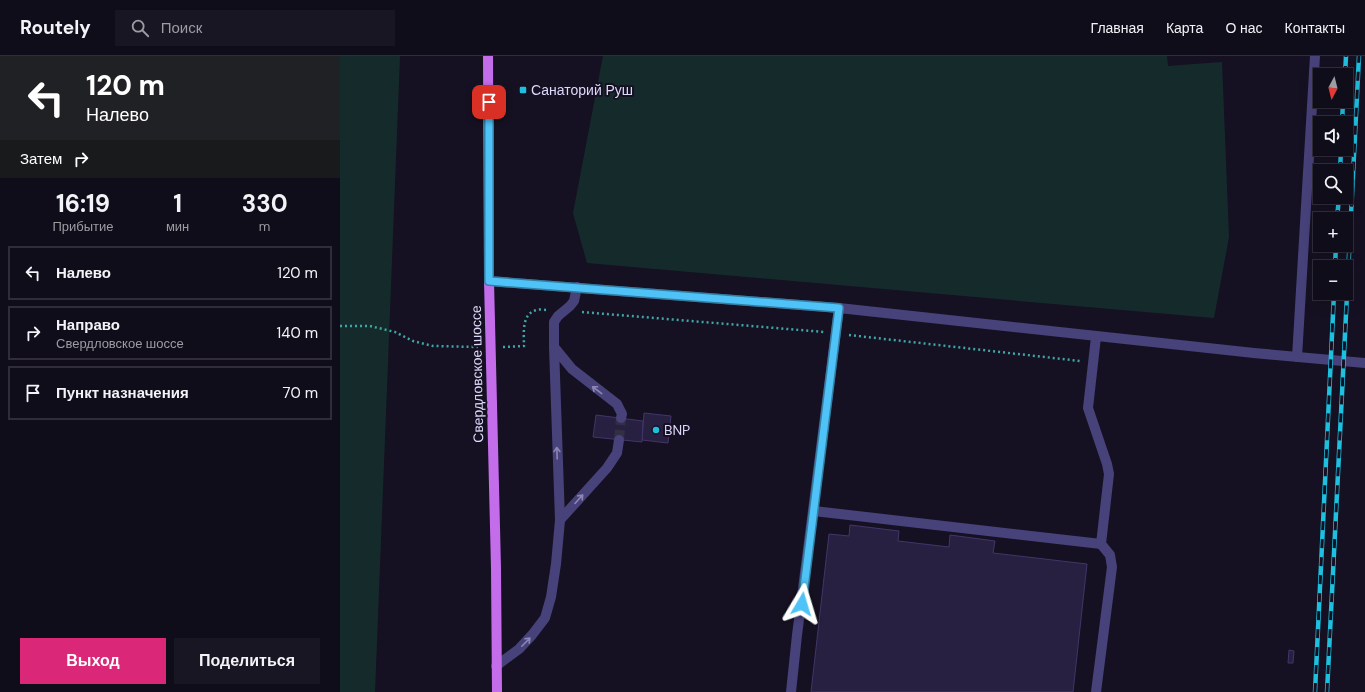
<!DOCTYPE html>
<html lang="ru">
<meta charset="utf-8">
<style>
:root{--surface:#100d1a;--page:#191623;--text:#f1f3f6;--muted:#9c9ca2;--line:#302d39;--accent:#db2777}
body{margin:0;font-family:"DM Sans",sans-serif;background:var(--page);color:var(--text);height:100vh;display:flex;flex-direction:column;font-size:15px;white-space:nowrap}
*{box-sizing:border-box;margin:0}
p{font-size:13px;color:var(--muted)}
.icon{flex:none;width:22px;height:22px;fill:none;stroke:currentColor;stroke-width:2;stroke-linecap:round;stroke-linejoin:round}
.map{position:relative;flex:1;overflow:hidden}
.panel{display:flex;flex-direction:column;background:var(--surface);width:340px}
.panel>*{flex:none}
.top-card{background:#202124;color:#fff;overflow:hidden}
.needle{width:26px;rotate:187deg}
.tools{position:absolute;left:973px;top:12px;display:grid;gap:8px}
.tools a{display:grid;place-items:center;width:40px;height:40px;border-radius:0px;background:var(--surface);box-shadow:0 4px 16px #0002,0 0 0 1px var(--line);font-size:20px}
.pin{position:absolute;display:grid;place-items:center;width:34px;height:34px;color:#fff;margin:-17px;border-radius:8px;box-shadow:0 2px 6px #0006}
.me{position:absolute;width:44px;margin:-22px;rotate:7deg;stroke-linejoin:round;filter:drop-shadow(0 0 3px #0008)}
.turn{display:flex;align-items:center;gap:14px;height:84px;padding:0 20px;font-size:18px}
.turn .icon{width:52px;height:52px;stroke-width:2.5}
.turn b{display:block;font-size:28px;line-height:34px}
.then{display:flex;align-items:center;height:38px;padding:0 20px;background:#0003;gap:8px;font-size:15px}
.eta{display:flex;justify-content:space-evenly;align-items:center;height:68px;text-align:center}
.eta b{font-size:24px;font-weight:700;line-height:28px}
.cta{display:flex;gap:8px;margin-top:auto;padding:8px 20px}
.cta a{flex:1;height:46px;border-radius:0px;background:var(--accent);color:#fff;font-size:16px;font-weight:700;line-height:46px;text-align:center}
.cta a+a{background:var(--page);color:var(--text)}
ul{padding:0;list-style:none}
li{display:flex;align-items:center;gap:12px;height:54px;margin:0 8px 6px;padding:0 12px;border:2px solid var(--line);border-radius:0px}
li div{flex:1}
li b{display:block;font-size:15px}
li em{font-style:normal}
header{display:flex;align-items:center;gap:24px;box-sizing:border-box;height:56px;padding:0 20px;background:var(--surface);border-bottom:1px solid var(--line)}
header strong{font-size:19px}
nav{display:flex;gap:22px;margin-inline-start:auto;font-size:14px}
.search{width:280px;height:36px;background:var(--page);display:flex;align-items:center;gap:10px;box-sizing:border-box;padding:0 14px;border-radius:0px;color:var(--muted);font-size:15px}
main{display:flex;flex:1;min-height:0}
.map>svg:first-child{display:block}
.green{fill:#152b2b}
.building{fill:#282041;stroke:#423569}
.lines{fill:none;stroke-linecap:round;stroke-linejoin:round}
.minor-tunnel{stroke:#332f42;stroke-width:10;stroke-dasharray:10 5;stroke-linecap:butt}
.path{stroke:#3fa6a6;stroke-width:2.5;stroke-dasharray:2 3;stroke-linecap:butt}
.minor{stroke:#48427b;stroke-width:10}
.major{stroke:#c46deb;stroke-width:10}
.rail-casing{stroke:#1ec0df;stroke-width:4.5}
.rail{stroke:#151122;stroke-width:3;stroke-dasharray:9;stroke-linecap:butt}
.oneway{stroke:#8c86b4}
.route-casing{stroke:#337fa1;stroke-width:10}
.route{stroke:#4fc3f7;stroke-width:7}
.poi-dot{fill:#1ec0df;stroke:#151122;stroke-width:1.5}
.labels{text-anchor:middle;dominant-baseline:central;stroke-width:4;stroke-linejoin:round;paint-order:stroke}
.poi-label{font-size:14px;fill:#ded8fa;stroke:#151122;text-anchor:start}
.street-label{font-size:14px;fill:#ded8fa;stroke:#151122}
</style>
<header>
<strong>Routely</strong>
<div class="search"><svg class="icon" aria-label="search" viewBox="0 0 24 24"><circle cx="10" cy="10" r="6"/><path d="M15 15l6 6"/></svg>Поиск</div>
<nav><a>Главная</a><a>Карта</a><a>О нас</a><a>Контакты</a></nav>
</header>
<main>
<section class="panel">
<div class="top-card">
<div class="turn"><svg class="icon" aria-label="left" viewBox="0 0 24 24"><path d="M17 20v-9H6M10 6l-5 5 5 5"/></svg><div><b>120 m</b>Налево</div></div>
<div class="then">Затем<svg class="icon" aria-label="right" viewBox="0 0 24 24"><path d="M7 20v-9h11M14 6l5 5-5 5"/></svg></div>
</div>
<div class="eta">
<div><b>16:19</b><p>Прибытие</p></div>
<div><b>1</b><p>мин</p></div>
<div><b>330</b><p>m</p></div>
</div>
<ul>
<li><svg class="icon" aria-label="left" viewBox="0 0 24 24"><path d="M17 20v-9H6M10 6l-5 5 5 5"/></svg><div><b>Налево</b></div><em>120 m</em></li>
<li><svg class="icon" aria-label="right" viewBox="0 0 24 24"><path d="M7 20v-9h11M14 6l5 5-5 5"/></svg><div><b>Направо</b><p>Свердловское шоссе</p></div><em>140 m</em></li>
<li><svg class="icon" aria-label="arrive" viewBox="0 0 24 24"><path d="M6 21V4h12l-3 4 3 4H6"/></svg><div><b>Пункт назначения</b></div><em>70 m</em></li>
</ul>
<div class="cta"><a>Выход</a><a>Поделиться</a></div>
</section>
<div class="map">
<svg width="1025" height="636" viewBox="0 0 1025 636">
<rect width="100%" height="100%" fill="#151122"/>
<g class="green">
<polygon points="0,0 60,0 35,636 0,636"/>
<polygon points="263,0 827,0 828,10 882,6 889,181 874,262 247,207 233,157"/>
</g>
<g class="building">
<polygon points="304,357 331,360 328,387 302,384"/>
<polygon points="256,359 303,365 302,386 253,381"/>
<polygon points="510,469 559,475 558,485 609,491 610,479 655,485 653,497 747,508 733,636 471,636 489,478 509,480"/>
<polygon points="949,594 954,595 953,607 948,607"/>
</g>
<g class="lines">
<polyline class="minor-tunnel" points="279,384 281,362"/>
<g class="path">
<polyline points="242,256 484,276"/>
<polyline points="0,270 30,270 55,276 73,285 93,290 138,291"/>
<polyline points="509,279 740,305"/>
<path d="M163,291L184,290C184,278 181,257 197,254C200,253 204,254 207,254"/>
</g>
<g class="minor">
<polyline points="149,225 499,252 914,297 1025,307"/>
<polyline points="237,231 234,245 230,250 218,260 214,266 214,291 232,313 277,348 282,358 281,362"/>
<polyline points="214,291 220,464"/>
<polyline points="957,301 975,0"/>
<polyline points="474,455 761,488"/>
<polyline points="156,610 179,593 192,579 205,562 211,541 216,508 220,464 267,412 277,397 279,384"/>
<polyline points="451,636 457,579 499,252"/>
<polyline points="756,636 772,511 770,499 761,488 769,418 767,408 748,352 756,281"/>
</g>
<polyline class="major" points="148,0 149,225 156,512 157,636"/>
<g class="rail-casing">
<g id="rail">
<polyline points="1005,19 1006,0"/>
<polyline points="1002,67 1003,45"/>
<polyline points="1000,115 1001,93"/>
<polyline points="997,163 999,141"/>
<polyline points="995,211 996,189"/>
<polyline points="975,636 994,237"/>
<polyline points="987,636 1019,0"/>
</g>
</g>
<use href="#rail" class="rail"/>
</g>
<defs><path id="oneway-shaft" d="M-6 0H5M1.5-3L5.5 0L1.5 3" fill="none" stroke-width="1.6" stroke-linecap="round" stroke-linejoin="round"/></defs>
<g class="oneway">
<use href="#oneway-shaft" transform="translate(257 334) rotate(-143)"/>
<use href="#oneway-shaft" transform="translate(217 397) rotate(-92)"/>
<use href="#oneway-shaft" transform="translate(239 443) rotate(-48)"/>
<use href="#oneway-shaft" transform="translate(186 586) rotate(-45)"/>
</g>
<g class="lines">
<g class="route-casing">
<polyline id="route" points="149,46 149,225 499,252 462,548"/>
</g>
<use href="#route" class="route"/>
</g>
<g class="poi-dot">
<rect x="179" y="30" width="8" height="8" rx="2"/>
<circle cx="316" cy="374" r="4"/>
</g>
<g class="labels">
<g class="poi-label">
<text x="191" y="34">Санаторий Руш</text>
<text x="324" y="374">BNP</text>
</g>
<g class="street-label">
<text transform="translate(137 318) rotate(-91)">Свердловское шоссе</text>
</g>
</g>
</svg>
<div class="tools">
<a><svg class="needle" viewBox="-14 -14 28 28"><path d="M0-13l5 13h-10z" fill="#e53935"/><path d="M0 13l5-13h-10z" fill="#9c9ca2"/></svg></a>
<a><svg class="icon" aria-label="sound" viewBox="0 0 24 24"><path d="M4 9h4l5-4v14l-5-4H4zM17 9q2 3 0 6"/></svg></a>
<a><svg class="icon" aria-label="search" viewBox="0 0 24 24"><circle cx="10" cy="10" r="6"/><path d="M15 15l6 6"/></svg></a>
<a>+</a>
<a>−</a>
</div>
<div class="pin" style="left:149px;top:46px;background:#d93025"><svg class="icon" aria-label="arrive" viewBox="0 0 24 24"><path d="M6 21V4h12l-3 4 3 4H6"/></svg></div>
<svg class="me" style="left:462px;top:548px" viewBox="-20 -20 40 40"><path d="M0-17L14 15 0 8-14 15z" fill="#4fc3f7" stroke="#fff" stroke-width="4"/></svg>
</div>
</main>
